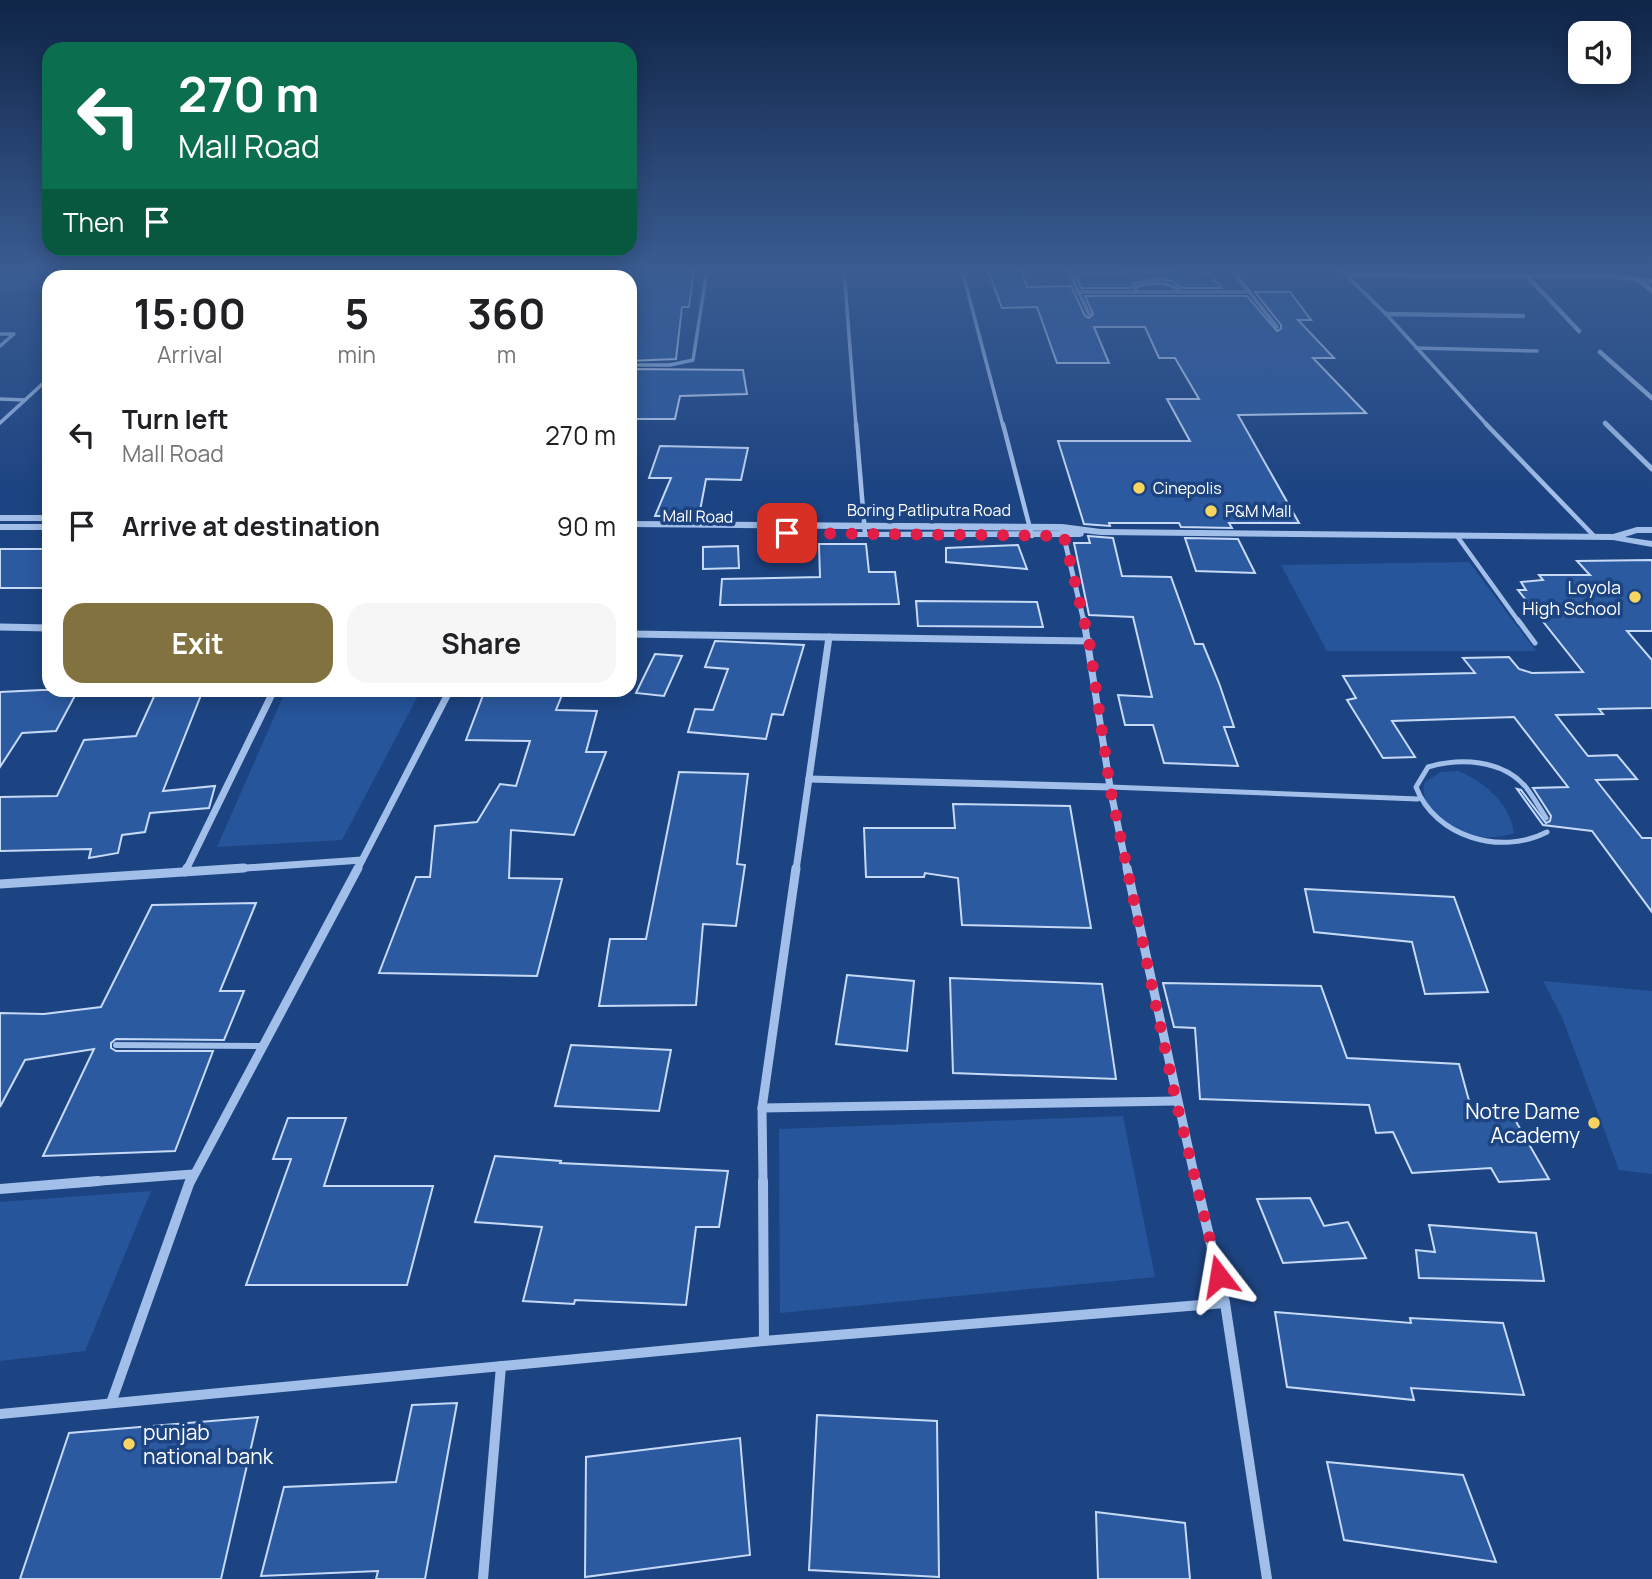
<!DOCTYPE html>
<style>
:root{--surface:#fff;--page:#f6f6f6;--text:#202124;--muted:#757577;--accent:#82723f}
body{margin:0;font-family:Manrope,sans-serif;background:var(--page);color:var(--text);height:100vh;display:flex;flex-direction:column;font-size:26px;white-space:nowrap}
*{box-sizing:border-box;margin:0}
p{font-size:23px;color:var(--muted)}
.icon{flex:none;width:38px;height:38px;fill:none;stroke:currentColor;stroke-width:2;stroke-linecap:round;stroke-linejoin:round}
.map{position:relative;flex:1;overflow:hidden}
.details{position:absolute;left:42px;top:270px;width:595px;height:427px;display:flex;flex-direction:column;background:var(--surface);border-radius:21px;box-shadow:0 4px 18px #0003}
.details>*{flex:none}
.top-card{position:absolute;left:42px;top:42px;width:595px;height:214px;border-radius:21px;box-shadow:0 4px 18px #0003;background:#0b6e4f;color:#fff;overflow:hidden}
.controls{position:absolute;left:1568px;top:21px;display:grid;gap:14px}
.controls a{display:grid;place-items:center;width:63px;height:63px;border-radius:14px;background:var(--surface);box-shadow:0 4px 18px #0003;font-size:35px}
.pin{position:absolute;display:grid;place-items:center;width:60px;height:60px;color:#fff;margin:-30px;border-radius:14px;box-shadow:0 4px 10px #0006}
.me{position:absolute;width:77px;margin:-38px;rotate:346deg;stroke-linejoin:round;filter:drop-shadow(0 0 5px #0008)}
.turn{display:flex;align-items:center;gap:24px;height:147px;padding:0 21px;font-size:32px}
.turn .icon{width:91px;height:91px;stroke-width:2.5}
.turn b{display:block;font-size:49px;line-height:60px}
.then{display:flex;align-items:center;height:66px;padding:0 21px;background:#0003;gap:14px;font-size:26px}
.eta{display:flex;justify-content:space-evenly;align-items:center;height:119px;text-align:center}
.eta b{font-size:42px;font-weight:700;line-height:49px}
.cta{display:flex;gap:14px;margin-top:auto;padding:14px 21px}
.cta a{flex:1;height:80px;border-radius:21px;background:var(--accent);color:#fff;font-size:28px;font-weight:700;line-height:80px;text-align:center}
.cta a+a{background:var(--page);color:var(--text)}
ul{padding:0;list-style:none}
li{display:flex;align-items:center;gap:21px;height:91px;padding:0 21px}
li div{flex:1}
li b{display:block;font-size:26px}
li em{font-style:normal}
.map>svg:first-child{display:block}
.green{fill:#26559b}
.building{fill:#2c5aa0;stroke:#c6daf7;stroke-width:2}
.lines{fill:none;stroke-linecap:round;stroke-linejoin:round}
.service-far3{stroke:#a2bfea;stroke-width:3.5}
.service-far2{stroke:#a2bfea;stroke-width:4.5}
.service-far1{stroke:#a2bfea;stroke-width:5}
.service{stroke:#a2bfea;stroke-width:6}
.minor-far4{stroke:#a2bfea;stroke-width:4.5}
.minor-far3{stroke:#a2bfea;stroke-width:5}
.minor-far2{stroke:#a2bfea;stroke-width:7}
.minor-far1{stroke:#a2bfea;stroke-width:9}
.minor{stroke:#a2bfea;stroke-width:10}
.tertiary{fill:#a2bfea;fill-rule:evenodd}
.route{stroke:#e11d48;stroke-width:12;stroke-dasharray:0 21.6}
.poi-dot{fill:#fad460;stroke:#1d4482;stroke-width:2.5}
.labels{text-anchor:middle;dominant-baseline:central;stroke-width:7;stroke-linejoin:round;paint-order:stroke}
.far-poi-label{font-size:16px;fill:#fff;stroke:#1d4482;text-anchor:start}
.far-street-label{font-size:16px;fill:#fff;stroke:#1d4482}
.poi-label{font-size:18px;fill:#fff;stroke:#1d4482;text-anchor:end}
.near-poi-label{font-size:21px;fill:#fff;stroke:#1d4482;text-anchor:end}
</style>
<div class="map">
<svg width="1652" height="1579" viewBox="0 0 1652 1579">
<rect width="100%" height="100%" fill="#1d4482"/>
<g class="green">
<path d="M0,270H156L149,276H49V286C31,286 20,292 0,292Z"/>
<polygon points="1469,562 1536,651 1327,651 1281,565"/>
<polygon points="286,690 421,690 342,840 217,847"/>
<path d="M1458,771C1485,782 1510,804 1514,833C1502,837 1489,839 1476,836C1455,831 1416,808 1425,782L1441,772Z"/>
<polygon points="1543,981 1652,991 1652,1174 1619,1170 1562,1017"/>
<polygon points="1123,1116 1155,1277 780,1313 779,1129"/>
<polygon points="151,1191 85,1351 0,1361 0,1202"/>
</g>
<g class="building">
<polygon points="630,270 694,270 689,307 682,307 676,359 630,361"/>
<polygon points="988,270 1021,270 1027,287 1071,286 1085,316 1089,318 1093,314 1085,296 1247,296 1277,331 1281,329 1281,325 1255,292 1290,292 1311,320 1298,320 1334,358 1313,358 1366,413 1238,415 1299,523 1229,523 1232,528 1181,527 1179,523 1109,523 1110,526 1084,524 1058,441 1190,441 1167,399 1199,399 1175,358 1159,358 1145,327 1094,327 1109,363 1057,363 1037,307 1002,308"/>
<polygon points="1163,272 1209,273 1221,288 1182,288 1172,281 1159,279 1134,283 1131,288 1081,288 1075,274"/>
<polygon points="630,369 743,370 747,394 680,396 675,419 630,419"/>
<polygon points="660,446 748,448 741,480 706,479 699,516 655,516 671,478 649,478"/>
<polygon points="1088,536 1113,538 1122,576 1171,577 1195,644 1203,644 1219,683 1234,727 1224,727 1238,766 1164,763 1153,725 1125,725 1118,695 1152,697 1133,617 1089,615 1074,543 1090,543"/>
<polygon points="1185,538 1238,539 1255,573 1196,571"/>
<polygon points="819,544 866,544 869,572 895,572 899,604 720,605 722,579 820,577"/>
<polygon points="1018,545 1027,569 946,562 946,548"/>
<polygon points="738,546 739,568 703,569 703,547"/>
<rect x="0" y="549" width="49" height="39"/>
<polygon points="1652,560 1652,631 1627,631 1652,660 1652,708 1599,709 1603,714 1556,715 1588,756 1617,755 1637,779 1596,780 1642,838 1652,838 1652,912 1592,831 1543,825 1517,789 1521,790 1546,823 1550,821 1551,816 1533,788 1568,787 1514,717 1392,721 1415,757 1383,758 1347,700 1356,698 1343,676 1475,673 1463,658 1509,657 1519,669 1532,673 1583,672 1518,590 1526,590 1521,582 1543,580 1539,575 1590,575 1577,561"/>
<polygon points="916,601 1037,602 1043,627 918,626"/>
<polygon points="715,641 804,645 783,715 772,714 766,739 688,732 695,709 713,710 728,669 705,667"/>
<polygon points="655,654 682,656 664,696 636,693"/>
<polygon points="42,690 78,690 56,731 22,733 0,767 0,692"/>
<polygon points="157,690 203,690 163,791 215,786 209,808 150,813 145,832 122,835 118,853 89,858 91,849 0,851 0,797 57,796 84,740 136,736"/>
<polygon points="485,690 564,690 556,710 597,711 586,752 606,752 574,835 511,830 509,878 562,879 537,976 379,973 416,877 430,877 435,826 477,822 500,784 516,786 530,741 466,740"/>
<polygon points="679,772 748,774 737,864 745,865 736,926 703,924 696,1005 599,1006 610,939 646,939"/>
<polygon points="953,804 1070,806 1091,928 962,925 958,878 925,873 924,877 866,877 864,828 955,828"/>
<polygon points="1305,889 1454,897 1488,992 1425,994 1412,942 1314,932"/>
<polygon points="256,903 220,991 244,991 224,1040 116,1039 111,1043 111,1048 116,1051 213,1051 175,1151 43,1156 94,1049 25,1060 0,1107 0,1013 44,1014 101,1007 152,905"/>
<polygon points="847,975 914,981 907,1051 836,1044"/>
<polygon points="950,978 1102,984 1116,1079 953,1073"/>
<polygon points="1163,983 1321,986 1347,1058 1459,1064 1474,1119 1514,1118 1549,1179 1499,1182 1491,1168 1412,1173 1393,1132 1376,1133 1369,1105 1200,1099 1195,1028 1174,1027"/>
<polygon points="571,1045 671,1050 659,1111 555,1106"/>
<polygon points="288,1118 346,1118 324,1186 433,1186 407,1285 246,1285 291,1159 273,1159"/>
<polygon points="495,1156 561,1161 560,1163 728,1171 719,1227 696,1227 686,1305 575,1300 574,1304 523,1301 542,1227 475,1222"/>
<polygon points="1310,1198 1324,1226 1348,1222 1366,1258 1283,1263 1257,1199"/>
<polygon points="1429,1225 1536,1233 1544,1281 1419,1278 1416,1250 1435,1252"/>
<polygon points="1275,1312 1411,1323 1410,1318 1503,1323 1524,1395 1411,1388 1414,1400 1287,1387"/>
<polygon points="457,1403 425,1579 376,1579 378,1571 261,1576 284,1487 396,1482 412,1405"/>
<polygon points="817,1415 937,1421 939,1577 809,1570"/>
<polygon points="258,1417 221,1579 20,1579 69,1433"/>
<polygon points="740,1438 750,1555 585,1577 586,1457"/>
<polygon points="1327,1462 1463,1475 1496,1562 1344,1540"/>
<polygon points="1096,1512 1185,1523 1190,1579 1098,1579"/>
</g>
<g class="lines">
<g class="service-far3">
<polyline points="844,270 856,426"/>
<polyline points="962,270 1003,426"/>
<polyline points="1068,270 1089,314"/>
<polyline points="1120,270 1159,270"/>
<polyline points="1232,270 1277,327"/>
<polyline points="1341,270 1386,314 1488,426"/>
<polyline points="158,276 165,270"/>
<polyline points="341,276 347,270"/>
<polyline points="523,276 526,270"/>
<polyline points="1078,292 1249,292"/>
<path d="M1136,292L1135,287C1151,282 1168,280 1181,292"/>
<polyline points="0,334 14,334 0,346"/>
<polyline points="1416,348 1537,351"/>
<polyline points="630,365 670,365 693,360 707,270"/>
<polyline points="0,399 25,400"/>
<polyline points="0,423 49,378"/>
</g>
<g class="service-far2">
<polyline points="856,424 865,534"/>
<polyline points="1003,424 1032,536"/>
<polyline points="1486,424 1594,536"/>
<polyline points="1457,536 1519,622"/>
</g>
<g class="service-far1">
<polyline points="1518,620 1535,643"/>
<polyline points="1110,787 1418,799"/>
<path d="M1546,818C1539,807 1533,796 1525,786C1501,759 1460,758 1428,767L1416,787C1435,837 1501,856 1547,832"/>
</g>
<polyline class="service" points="116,1045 262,1046"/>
<g class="minor-far4">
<polyline points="1347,275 1609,276 1652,281"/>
<polyline points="1526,275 1579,331"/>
<polyline points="1639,280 1652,291"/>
<polyline points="1386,314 1523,316"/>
<polyline points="1600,352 1652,398"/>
<polyline points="1605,423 1608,426"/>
</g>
<g class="minor-far3">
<polyline points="1606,424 1652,469"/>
<polyline points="1062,529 1084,622"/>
</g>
<g class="minor-far2">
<polyline points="1084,620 1110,787 1127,870"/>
<polyline points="0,627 49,628"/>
<polyline points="630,634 1089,641"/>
<polyline points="809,779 1110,787"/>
<polyline points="186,870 274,690"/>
<polyline points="218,870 362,860"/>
<polyline points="357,870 450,690"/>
<polyline points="796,870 829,637"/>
</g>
<g class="minor-far1">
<polyline points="1127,868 1196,1183"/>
<polyline points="185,872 187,868"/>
<polyline points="0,884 244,868"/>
<polyline points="762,1108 1176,1101"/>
<polyline points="75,1183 193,1174"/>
<polyline points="190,1183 358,868"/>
<polyline points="763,1183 762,1108 796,868"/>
</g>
<g class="minor">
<polyline points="763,1181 764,1341"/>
<polyline points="1196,1181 1225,1303 1267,1579"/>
<polyline points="0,1189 98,1181"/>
<polyline points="111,1403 190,1181"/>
<polyline points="0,1414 764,1341 1225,1303"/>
<polyline points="483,1579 501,1366"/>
</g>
<g class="tertiary">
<rect x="0" y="515" width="49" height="6"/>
<polygon points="630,521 1062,524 1101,529 1613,534 1637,527 1652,527 1652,533 1637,533 1625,537 1652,541 1652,547 1613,540 1101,535 1084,533 1083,536 1080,537 857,537 854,536 854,532 1073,531 630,527"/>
<rect x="0" y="524" width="49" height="6"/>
</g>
</g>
<linearGradient id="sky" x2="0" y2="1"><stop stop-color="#102548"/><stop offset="0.55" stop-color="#3a5c92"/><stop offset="1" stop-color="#3a5c92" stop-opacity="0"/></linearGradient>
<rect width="1652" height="491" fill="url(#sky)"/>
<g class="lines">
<polyline class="route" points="787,533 1064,536 1089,641 1110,787 1176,1101 1219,1276"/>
</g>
<g class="poi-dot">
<circle cx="1139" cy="488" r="7"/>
<circle cx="1211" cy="511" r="7"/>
<circle cx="1635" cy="597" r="7"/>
<circle cx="1594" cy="1123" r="7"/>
<circle cx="129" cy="1444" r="7"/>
</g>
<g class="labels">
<g class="far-poi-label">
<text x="1153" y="488">Cinepolis</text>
<text x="1225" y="511">P&amp;M Mall</text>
</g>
<g class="far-street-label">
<text x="929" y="510">Boring Patliputra Road</text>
<text transform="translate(698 516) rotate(1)">Mall Road</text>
</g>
<g class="poi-label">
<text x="1621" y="587">Loyola<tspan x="1621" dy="21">High School</tspan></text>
</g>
<g class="near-poi-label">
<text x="1580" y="1111">Notre Dame<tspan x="1580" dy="24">Academy</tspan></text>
<text x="143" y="1432" text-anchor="start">punjab<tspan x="143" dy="24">national bank</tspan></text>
</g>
</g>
</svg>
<div class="controls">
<a><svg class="icon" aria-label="sound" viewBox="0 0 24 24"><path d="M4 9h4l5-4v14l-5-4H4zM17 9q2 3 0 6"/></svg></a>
</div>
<div class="pin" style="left:787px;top:533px;background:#d93025"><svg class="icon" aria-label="arrive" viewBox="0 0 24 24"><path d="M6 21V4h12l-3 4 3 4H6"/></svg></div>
<svg class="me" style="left:1219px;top:1276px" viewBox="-20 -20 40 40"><path d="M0-17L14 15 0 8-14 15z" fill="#e11d48" stroke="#fff" stroke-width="4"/></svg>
<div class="top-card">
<div class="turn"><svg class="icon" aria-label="left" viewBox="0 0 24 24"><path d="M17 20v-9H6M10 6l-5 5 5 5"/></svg><div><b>270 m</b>Mall Road</div></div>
<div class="then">Then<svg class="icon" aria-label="arrive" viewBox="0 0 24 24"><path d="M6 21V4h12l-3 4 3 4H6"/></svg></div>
</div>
<section class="details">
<div class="eta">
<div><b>15:00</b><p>Arrival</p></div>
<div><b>5</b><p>min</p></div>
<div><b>360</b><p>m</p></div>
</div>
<ul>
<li><svg class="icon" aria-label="left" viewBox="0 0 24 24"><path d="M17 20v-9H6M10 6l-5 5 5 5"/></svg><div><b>Turn left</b><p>Mall Road</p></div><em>270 m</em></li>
<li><svg class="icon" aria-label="arrive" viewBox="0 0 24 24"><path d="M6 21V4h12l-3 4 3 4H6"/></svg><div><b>Arrive at destination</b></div><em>90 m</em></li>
</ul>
<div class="cta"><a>Exit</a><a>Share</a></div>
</section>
</div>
